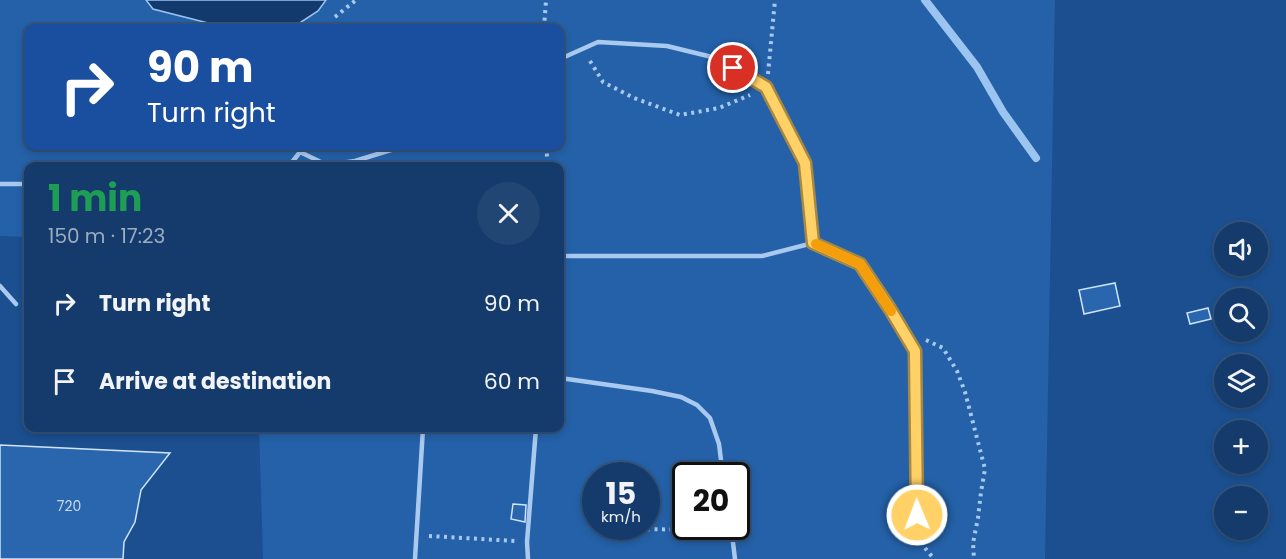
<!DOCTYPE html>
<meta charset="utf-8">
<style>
:root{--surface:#143b6b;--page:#214673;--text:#f1f3f6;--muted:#9dadc1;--line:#33557e}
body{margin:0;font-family:Poppins,sans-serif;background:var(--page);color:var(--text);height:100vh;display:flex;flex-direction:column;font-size:22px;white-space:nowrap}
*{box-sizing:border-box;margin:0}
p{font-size:20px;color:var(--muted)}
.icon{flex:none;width:33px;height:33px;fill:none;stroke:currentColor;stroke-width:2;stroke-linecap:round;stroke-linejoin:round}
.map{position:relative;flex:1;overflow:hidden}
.side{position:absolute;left:24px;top:162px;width:540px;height:270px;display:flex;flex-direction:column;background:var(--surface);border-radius:12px;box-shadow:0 3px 9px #0003,0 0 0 2px var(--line)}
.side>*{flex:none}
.top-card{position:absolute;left:24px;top:24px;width:540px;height:126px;border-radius:12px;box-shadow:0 3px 9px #0003,0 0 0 2px var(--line);background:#1a4fa0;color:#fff;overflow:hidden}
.tools{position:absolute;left:1214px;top:222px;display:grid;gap:12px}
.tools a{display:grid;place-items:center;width:54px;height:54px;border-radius:50%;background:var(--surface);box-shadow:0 3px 9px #0003,0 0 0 2px var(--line);font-size:30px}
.speed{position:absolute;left:582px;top:462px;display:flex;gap:12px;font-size:30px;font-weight:700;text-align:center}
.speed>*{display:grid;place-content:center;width:78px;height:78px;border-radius:50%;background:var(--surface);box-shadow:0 3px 9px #0003,0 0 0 2px var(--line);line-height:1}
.speed small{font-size:15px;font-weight:400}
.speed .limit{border:3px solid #111;border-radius:9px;background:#fff;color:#111}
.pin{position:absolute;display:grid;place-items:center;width:51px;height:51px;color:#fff;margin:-26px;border:3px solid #fff;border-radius:50%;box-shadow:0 2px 6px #0007}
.me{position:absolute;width:66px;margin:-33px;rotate:359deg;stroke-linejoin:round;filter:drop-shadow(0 0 4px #0008)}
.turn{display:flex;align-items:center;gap:21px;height:126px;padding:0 24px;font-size:27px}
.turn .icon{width:78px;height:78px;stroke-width:2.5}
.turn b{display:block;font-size:42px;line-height:51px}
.round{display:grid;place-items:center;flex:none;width:63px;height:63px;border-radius:32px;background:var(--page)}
.headline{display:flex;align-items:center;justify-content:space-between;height:102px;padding:0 24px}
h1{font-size:36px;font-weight:700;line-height:45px;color:#1e9e55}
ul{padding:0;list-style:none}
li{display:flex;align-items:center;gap:18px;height:78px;padding:0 24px}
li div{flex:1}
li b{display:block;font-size:22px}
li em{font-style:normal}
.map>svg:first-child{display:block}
.green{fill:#2461a8;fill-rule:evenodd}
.water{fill:#123a6d;stroke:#9cc4f0;stroke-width:1.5}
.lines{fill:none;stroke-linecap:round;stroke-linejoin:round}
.stream{stroke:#9cc4f0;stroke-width:8}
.building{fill:#2a66ad;stroke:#cfe3fa;stroke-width:1.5}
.path{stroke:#a9c9ee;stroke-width:4;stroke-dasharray:3 4.5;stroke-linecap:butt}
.lane{stroke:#a9c9ee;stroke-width:4.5}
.route-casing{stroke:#a68842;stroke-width:15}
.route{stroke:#ffd166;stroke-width:10}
.slow{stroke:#f59e0b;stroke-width:10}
.labels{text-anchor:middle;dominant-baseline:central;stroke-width:6;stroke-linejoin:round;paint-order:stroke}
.number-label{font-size:14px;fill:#cad9ea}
</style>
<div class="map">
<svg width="1286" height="559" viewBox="0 0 1286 559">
<rect width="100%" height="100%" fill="#1b4f8f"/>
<path class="green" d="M0,0H1055L1045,559H263L259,428H560V166H28V237L0,236ZM28,28H560V146H28ZM596,476H646V526H596ZM686,476H736V526H686Z"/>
<polygon class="water" points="146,0 326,0 318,11 292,28 235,28 208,23 153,9"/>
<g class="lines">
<polyline class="stream" points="925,0 977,67 1003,112 1036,158"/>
</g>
<g class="building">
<polygon points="1115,283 1120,306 1084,314 1079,290"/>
<polygon points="1208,308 1211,319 1190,324 1187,313"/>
<polygon points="0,445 170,453 141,490 135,522 124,542 123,559 0,559"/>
<polygon points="513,504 526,505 525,522 511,519"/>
</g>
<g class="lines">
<g class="path">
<polyline points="335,17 356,0"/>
<polyline points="544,28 546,0"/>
<polyline points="590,61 603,82 634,98 680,115 719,108 750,95"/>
<polyline points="768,74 775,0"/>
<polyline points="546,146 548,166"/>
<polyline points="926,340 943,348 957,371 965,392 985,469 981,492 978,518 973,543 974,559"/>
<polyline points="632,529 718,530"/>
<polyline points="429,536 515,541"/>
<polyline points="925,548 934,559"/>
</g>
<g class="lane">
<polyline points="560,59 598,42 667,46 716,58 766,87 805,163 813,243 860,264 890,309 915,351 917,538"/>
<polyline points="300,152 327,165 355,161 404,146"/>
<polyline points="289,166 300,152 301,146"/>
<polyline points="0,184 28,184"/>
<polyline points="560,256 762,256 813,243"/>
<polyline points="0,286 16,304"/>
<polyline points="560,378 652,391 681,397 697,405 710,418 719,444 723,476"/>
<polyline points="731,526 735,559"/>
<polyline points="415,559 423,428"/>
<polyline points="528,559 527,542 536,428"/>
</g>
</g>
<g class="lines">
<g class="route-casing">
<polyline id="route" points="733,68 766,87 805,163 813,243 860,264 890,309 915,351 917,515"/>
</g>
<use href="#route" class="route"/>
<polyline class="slow" points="816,244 860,264 891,311"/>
</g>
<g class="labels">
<g class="number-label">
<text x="69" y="506">720</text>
</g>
</g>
</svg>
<div class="tools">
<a><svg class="icon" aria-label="sound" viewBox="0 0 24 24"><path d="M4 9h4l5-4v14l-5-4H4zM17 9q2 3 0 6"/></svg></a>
<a><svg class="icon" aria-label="search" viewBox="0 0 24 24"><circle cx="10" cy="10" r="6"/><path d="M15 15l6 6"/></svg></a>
<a><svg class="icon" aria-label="layers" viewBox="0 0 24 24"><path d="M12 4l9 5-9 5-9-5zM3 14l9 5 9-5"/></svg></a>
<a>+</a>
<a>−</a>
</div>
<div class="speed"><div>15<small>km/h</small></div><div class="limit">20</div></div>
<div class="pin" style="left:733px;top:68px;background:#d93025"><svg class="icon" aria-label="arrive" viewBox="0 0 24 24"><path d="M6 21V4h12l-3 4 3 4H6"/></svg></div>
<svg class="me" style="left:917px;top:515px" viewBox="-20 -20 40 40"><circle r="17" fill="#ffd166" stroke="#fff" stroke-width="3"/><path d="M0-11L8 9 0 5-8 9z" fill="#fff"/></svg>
<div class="top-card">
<div class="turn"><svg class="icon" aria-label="right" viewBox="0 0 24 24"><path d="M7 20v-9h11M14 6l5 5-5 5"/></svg><div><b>90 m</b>Turn right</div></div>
</div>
<section class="side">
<div class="headline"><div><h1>1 min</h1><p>150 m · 17:23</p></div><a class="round"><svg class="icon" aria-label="close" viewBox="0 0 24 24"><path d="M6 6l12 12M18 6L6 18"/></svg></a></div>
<ul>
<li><svg class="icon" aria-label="right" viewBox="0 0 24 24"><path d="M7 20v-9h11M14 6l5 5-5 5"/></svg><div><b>Turn right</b></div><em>90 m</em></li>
<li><svg class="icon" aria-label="arrive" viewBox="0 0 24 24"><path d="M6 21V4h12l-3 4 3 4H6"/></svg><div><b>Arrive at destination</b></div><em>60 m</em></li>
</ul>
</section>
</div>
